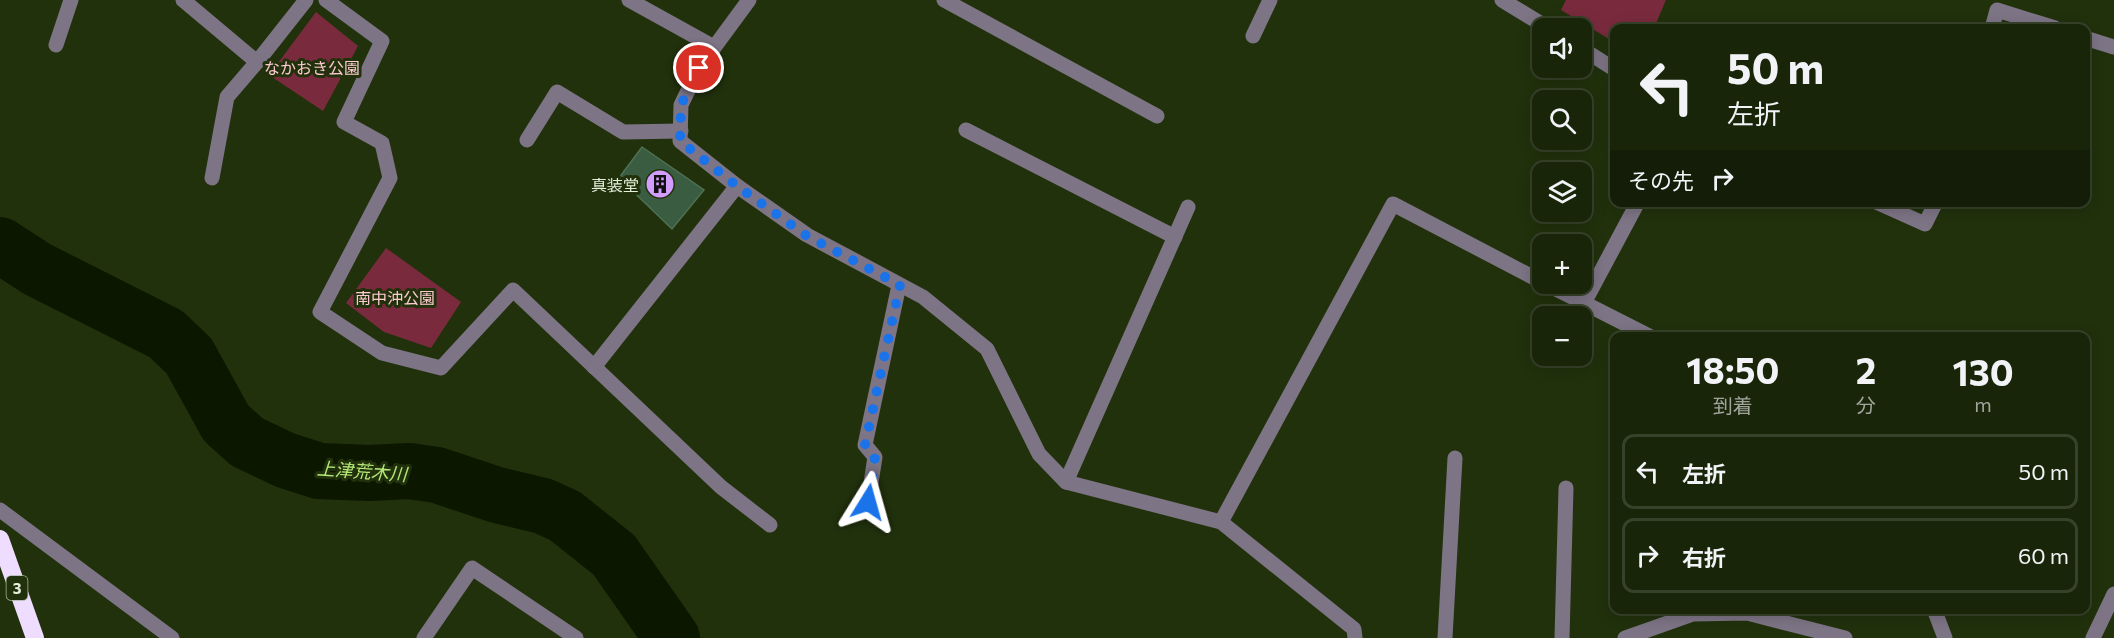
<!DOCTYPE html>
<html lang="ja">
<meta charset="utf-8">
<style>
:root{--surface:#192509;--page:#222d12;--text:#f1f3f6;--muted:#9fa59c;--line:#37422a}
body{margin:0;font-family:Commissioner,"Noto Sans JP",sans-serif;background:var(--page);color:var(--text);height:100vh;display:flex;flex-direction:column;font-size:22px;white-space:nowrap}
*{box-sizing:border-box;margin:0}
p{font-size:20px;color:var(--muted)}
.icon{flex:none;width:33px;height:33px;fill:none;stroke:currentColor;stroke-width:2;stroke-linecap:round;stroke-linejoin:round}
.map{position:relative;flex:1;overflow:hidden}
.drawer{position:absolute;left:1610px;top:332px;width:480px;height:282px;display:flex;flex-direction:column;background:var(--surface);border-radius:12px;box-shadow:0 3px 15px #0003,0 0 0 2px var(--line)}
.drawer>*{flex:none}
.banner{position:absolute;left:1610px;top:24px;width:480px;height:183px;border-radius:12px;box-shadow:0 3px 15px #0003,0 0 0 2px var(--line);background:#192509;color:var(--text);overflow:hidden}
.fabs{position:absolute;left:1532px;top:18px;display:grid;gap:12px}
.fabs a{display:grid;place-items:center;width:60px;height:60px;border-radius:12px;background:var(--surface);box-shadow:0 3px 15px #0003,0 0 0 2px var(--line);font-size:30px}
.pin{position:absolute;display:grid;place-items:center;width:51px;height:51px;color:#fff;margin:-26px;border:3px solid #fff;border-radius:50%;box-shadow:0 2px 6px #0007}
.me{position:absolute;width:66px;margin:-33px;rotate:8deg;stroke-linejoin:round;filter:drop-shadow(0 0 4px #0008)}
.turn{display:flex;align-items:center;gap:21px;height:126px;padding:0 18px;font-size:27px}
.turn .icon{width:78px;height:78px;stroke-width:2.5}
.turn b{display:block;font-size:42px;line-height:51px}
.then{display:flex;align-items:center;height:57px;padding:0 18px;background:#0003;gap:12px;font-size:22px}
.eta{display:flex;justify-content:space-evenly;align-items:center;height:102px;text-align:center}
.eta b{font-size:36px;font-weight:700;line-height:42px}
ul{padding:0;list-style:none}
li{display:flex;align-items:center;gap:18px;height:75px;margin:0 12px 9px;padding:0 6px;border:3px solid var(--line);border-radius:12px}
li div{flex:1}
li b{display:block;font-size:22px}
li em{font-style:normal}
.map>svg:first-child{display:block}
.green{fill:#792b3d}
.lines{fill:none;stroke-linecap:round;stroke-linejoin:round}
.river{stroke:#0c1700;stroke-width:56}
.building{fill:#3a5c40;stroke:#4e7154;stroke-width:1.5}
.minor{stroke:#7d7485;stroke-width:15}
.highway{stroke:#eeddfe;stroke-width:18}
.route{stroke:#1a73e8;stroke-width:10;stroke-dasharray:0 18}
.labels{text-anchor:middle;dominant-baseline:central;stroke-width:6;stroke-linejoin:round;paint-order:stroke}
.shield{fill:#21310c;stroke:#aab69c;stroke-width:1.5}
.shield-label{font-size:15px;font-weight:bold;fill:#e4efd9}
.park-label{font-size:16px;fill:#fecad1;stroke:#21310c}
.poi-label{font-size:16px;fill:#e4efd9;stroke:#21310c;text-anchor:end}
.water-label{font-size:18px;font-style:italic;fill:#b5e877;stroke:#21310c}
</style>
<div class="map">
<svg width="2114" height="638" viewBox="0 0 2114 638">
<rect width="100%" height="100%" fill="#21310c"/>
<g class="green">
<polygon points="1566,0 1666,0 1654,28 1614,28 1614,42 1561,10"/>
<polygon points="316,12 358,46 323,111 269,75"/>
<polygon points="386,248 461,302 431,348 384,332 346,303"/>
</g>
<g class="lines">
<polyline class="river" points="0,245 37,269 166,334 189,356 226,423 247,442 285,460 319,471 369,473 409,471 437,475 497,495 543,506 565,516 614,555 672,638"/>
</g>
<polygon class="building" points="642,147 704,190 672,229 619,178"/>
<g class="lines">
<g class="minor">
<polyline points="183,0 257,62 306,0"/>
<polyline points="326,0 382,41 344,122 382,143 390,178 320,312 382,353 441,368 513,290 721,487 770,525"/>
<polyline points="629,0 714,47"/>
<polyline points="749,0 699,68 681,105 680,141 737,186 807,235 923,297 987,349 1039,454 1066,482 1221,522 1354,629 1355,638"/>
<polyline points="944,0 1157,116"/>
<polyline points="1502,0 1548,28"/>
<polyline points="1992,28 1997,10 2055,28"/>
<polyline points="1253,36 1270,0"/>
<polyline points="2085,38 2114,47"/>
<polyline points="56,45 71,0"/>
<polyline points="1581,48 1614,69"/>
<polyline points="966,130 1175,237"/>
<polyline points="527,140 557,92 623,132 681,131"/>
<polyline points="212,178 227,97 257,62"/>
<polyline points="1876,202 1925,224 1936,202"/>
<polyline points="1546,284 1584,303 1638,202"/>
<polyline points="1584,303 1649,336"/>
<polyline points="594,367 737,186"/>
<polyline points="1066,482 1188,207"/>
<polyline points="868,502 875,457 865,445 899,285"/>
<polyline points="0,510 172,638"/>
<polyline points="1221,522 1393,204 1542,282"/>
<polyline points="1934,609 1945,638"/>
<polyline points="424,638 472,568 576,638"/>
<polyline points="1445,638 1455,458"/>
<polyline points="1562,638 1566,488"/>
<polyline points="1625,638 1693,614 1747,613 1845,638"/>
<polyline points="2093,638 2114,594"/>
</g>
<polyline class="highway" points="0,539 35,638"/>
</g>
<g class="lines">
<polyline class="route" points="699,68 681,105 680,141 737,186 807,236 900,285 865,445 875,457 868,502"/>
</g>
<defs>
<g id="building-disc" transform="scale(1.5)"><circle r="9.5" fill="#d29dfd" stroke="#21310c"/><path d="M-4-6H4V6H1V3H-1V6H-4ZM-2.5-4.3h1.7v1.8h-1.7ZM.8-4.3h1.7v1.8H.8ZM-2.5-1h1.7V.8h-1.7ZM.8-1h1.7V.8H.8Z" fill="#111"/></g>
</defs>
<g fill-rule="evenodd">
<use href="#building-disc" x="660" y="184"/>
</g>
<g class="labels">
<rect class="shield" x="6.5" y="576" width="21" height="24" rx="4.5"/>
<g class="shield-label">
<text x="17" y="588">3</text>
</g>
<g class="park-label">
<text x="312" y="67">なかおき公園</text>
<text x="395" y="297">南中沖公園</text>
</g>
<g class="poi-label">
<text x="639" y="184">真装堂</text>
</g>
<g class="water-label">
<text transform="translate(362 471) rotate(4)">上津荒木川</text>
</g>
</g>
</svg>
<div class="fabs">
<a><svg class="icon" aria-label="sound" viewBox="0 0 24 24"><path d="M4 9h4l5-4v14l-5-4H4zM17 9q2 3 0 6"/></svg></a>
<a><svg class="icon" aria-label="search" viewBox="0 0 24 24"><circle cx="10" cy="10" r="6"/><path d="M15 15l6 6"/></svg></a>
<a><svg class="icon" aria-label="layers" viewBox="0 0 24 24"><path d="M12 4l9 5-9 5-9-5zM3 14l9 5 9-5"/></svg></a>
<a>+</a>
<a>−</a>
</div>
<div class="pin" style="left:699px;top:68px;background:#d93025"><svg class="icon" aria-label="arrive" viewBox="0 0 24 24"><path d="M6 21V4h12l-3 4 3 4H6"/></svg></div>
<svg class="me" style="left:868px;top:502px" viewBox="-20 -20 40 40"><path d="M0-17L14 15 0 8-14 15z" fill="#1a73e8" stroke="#fff" stroke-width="4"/></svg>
<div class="banner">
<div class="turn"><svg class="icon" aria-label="left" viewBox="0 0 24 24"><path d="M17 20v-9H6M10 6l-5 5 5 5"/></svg><div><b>50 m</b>左折</div></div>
<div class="then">その先<svg class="icon" aria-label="right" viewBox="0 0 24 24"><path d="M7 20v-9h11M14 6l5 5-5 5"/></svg></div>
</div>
<section class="drawer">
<div class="eta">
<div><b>18:50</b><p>到着</p></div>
<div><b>2</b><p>分</p></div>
<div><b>130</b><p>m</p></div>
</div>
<ul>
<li><svg class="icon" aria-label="left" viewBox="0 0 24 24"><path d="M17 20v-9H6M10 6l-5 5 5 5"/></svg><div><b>左折</b></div><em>50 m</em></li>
<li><svg class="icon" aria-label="right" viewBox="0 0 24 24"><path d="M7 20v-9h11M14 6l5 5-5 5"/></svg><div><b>右折</b></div><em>60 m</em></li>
</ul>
</section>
</div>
